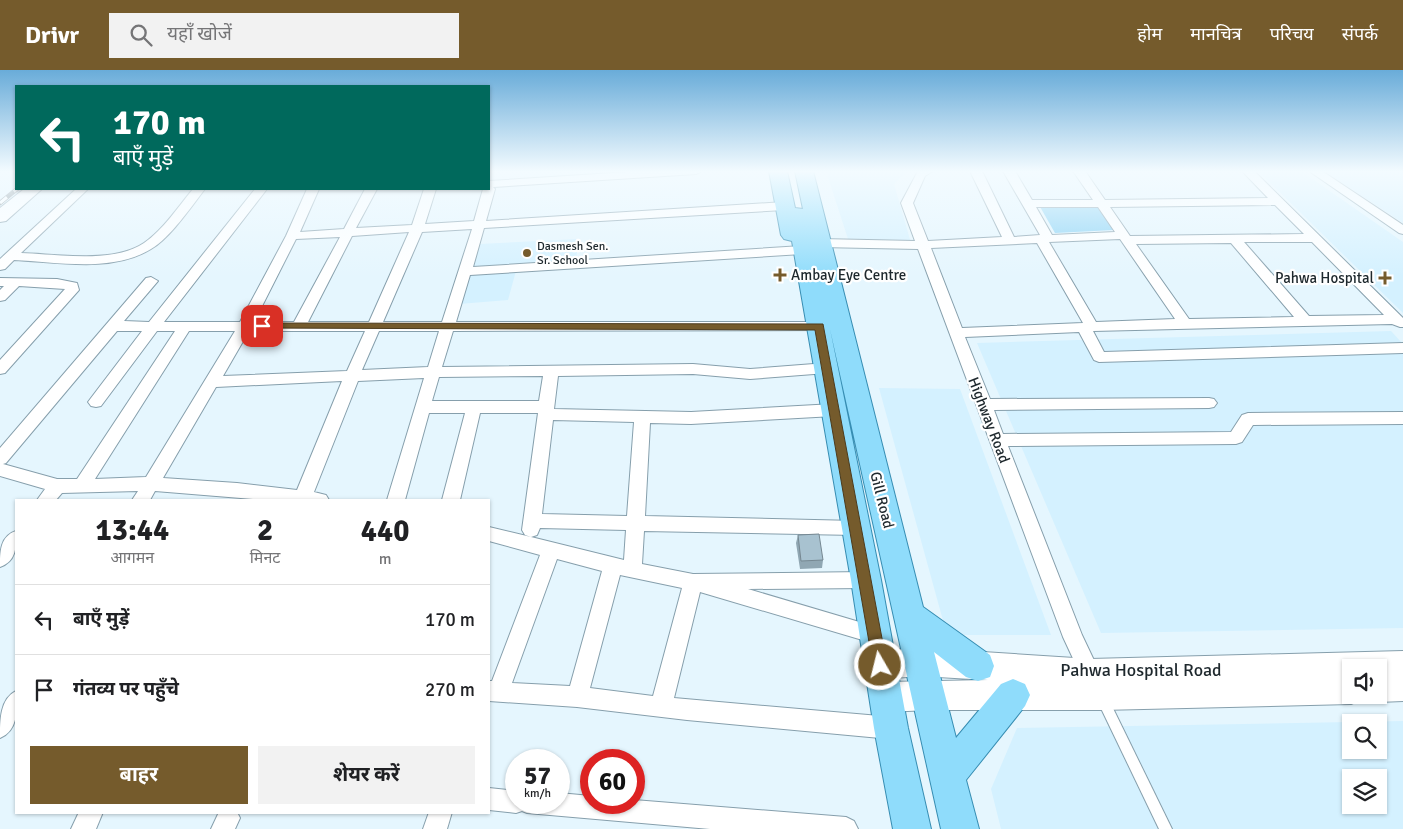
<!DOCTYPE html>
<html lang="hi">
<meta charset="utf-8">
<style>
:root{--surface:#fff;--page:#f2f2f2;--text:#202124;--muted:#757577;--line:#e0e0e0;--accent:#755b2c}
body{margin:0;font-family:Signika,"Noto Sans Devanagari",sans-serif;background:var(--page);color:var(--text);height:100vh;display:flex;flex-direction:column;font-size:19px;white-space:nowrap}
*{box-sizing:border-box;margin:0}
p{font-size:16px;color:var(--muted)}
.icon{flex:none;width:28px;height:28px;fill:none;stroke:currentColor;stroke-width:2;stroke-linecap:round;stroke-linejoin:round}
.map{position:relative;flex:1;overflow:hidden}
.panel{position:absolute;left:15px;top:429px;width:475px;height:315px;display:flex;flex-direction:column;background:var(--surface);border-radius:0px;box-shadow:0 1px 4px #0004}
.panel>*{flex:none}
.guide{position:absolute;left:15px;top:15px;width:475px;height:105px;border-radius:0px;box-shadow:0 1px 4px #0004;background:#00695c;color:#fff;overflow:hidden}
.fabs{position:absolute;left:1342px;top:589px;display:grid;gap:10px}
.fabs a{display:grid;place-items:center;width:45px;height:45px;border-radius:0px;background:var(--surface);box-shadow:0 1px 4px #0004;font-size:25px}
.speed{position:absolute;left:505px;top:679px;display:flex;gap:10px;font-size:25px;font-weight:700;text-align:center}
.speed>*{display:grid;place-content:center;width:65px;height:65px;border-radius:50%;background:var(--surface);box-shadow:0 1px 4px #0004;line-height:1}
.speed small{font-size:12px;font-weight:400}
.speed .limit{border:8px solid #d22;background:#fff;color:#111}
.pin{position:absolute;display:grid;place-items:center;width:42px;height:42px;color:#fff;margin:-21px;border-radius:10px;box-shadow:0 2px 8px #0006}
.me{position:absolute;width:55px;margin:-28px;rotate:352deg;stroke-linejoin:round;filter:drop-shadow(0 0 4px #0008)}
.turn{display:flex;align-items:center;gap:18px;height:105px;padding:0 15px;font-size:22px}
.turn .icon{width:65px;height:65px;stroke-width:2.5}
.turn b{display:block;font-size:35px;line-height:42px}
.eta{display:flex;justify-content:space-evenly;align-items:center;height:85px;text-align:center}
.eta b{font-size:30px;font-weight:700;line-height:35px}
.cta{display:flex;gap:10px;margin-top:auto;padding:10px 15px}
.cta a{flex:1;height:58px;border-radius:0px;background:var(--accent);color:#fff;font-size:20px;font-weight:700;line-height:58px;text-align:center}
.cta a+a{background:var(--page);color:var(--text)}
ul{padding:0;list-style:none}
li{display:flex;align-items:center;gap:15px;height:70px;padding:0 15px;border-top:1px solid var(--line)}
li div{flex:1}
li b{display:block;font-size:19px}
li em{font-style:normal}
header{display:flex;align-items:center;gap:30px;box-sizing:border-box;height:70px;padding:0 25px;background:var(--accent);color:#fff}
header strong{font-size:24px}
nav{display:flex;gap:28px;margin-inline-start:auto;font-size:18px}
.search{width:350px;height:45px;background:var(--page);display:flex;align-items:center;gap:12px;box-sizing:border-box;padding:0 18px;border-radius:0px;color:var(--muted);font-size:19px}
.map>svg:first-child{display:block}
.built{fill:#d4f1ff;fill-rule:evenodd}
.green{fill:#8cd3f5}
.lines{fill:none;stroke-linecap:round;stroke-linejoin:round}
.lane-casing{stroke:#869fac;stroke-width:2}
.street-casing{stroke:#869fac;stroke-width:2}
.secondary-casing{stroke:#869fac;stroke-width:2}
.primary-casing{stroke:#378db2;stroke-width:2}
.lane{fill:#fff;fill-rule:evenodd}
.street{fill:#fff;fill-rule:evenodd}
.secondary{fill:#fff;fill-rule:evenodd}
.primary{fill:#8fdcfb;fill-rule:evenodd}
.rail-casing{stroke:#707d84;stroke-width:4.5}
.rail{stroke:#fff;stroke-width:3;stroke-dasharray:9;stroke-linecap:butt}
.wall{fill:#90a7b3}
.building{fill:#a8c2d0;stroke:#768892}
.route{fill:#755b2c;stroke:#4c3b1d}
.poi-dot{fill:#755b2c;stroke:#fff;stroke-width:2}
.labels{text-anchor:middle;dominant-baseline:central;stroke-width:4.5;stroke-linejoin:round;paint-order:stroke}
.far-poi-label{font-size:12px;fill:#1e282d;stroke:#fff;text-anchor:start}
.poi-label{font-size:15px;fill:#1e282d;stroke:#fff;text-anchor:start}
.street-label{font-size:15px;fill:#1e282d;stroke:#fff}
.near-street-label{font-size:18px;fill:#1e282d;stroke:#fff}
</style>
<header>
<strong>Drivr</strong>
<div class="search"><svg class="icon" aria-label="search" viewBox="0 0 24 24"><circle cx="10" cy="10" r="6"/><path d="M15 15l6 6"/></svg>यहाँ खोजें</div>
<nav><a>होम</a><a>मानचित्र</a><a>परिचय</a><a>संपर्क</a></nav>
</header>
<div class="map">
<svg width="1403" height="759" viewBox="0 0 1403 759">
<rect width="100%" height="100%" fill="#e5f6fe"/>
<g class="built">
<polygon points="826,101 907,101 894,114 911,173 849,172"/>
<polygon points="1258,101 1301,101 1403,172 1403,243"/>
<polygon points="1324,101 1403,101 1403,153"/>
<polygon points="578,169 576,192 473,198 479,174"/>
<polygon points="516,201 508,230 459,234 469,205"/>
<polygon points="1391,261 1403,274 1403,558 1101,563 977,273"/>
<polygon points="879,318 960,319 1051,565 947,565"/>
<path d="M1403,651V759H1001L991,719L1017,658ZM1351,652H1379V680H1351ZM1351,708H1379V735H1351Z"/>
</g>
<polygon class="green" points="1096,133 1114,160 1055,163 1039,135"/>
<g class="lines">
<g class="lane-casing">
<polygon id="lane" points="1103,625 1107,626 1172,759 1159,759 1097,630 1099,626"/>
</g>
<g class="street-casing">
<g id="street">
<path d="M644,101H702L696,104L493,117L495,119L486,151L784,132L790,136L784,140L484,158L473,197L802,176L808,180L802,184L470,205L456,252H819L824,254L826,257L824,260L453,261L442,297L693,294L750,299L827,293L832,294L834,298L832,302L827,303L750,309L693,304L558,306L554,339L691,342L834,334L839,336L842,340L839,344L834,346L691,354L650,353L645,446L856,451L862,453L865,458L862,463L856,465L644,461L642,494L693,504L866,502L873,504L875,510L873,516L866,518L748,519L883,559L886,565L883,571L876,574L700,522L674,628L891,647L899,650L902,658L899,666L891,669L687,650L577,637L489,631V611H492L540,485L489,471V457L531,467L525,465L522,460L538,343H480L460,430H442L465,343H429L405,430H387L424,308L358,311L314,422L326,425L329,430H264L155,421L150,430H132L138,421L62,423L56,430H37L45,419L0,406V378L146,208L151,207L158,211L124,251L149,252L255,119H267L164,252H240L286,166L307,119H319L300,162L344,159L365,119H377L356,158L412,155L424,119H436L425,154L474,151L483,119H489V111ZM472,159L442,252H383L422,162ZM409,162L369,252H308L352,166ZM340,167L294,252H254L296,169ZM117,261H142L91,328L88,332L91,336L96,337L101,336L157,261H175L77,409H57L3,394L6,393ZM189,261H235L146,407L95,409ZM249,261H365L347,301L223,306ZM379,261H439L428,297L362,300ZM543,306L539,331H432L439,307ZM342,311L297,420L237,413L163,408L216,317ZM553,350L634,352L627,446L542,444ZM540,458L626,460L624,490L531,467L537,465ZM557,489L602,501L570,616L512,613ZM620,505L682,518L653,626L590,618Z"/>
<path d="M918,101H933L925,106L913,133L928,171L1002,167L970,101H982L1014,167L1040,165L1003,101H1015L1032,130H1093L1073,101H1085L1105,130L1268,128L1242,101H1254L1403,248V257H1400L1392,254L1093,261L1104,282L1403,273V283L1099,292L1094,290L1079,262L965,267L990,329L1209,328L1214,329L1217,333L1214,337L1209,338L994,340L1003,364L1231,362L1242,345L1248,343L1403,342V354L1253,355L1242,372L1236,374L1008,376L1082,565L1100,603L1097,610L1090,613L1083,610L1063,567L918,179L820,177L814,173L820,169L915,171L901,133ZM1275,135L1304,164L1130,166L1110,137ZM1036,137H1098L1115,162L1052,165ZM1120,169L1175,249L1096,252L1049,172ZM1244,172H1312L1384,245L1309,246ZM1037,173L1083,253L962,258L931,178ZM1231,173L1294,247L1189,249L1136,174Z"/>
<polygon points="1309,101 1322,101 1403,155 1403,164 1399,163"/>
<path d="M76,119H88L21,183C57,184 113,194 144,173C163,160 178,137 193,119H205C191,137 170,168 151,179C112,203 57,192 14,190L5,199L0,200V189Z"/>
<polygon points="0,208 57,209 77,213 79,220 5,303 0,304 0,290 65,219 19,216 5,230 0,231 0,220 4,216 0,216"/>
<path d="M16,461C16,476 17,491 0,497C0,482 0,466 16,461Z"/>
<path d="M16,621C17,638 19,660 0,668C0,650 0,629 16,621Z"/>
<polygon points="489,718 516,721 516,732 559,732 559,723 591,726 591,732 634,732 634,730 846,747 854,751 858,759 710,759 527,743 522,741 516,743 489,740"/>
<polygon points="79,742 103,742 96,759 71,759"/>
<polygon points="219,742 237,742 240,748 235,759 211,759"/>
<polygon points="429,742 452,742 447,759 423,759"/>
</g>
</g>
<g class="secondary-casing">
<g id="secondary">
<polygon points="24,119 42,119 6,151 0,152 0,138"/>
<polygon points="921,578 1090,589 1403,581 1403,631 1379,632 1368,628 1367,625 1379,625 1379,598 1351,598 1351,625 1364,625 1362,629 1351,634 1101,640 929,640 886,642 875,637 871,627 875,617 886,612 988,610 921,606 880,609 870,605 865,595 870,585 880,581"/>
</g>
</g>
<g class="primary-casing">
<polygon id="primary" points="769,101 787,101 795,138 803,139 795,101 813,101 923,537 990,585 994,596 990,607 978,611 966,607 934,582 956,668 1001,614 1013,609 1025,614 1030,625 1025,636 966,710 979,759 941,759 830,259 881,510 908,658 931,759 893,759 874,658 851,510 792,171 784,169 781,165"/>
</g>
<use href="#lane" class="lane"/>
<use href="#street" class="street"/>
<use href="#secondary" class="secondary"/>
<use href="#primary" class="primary"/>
<g class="rail-casing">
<polyline id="rail" points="0,133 17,119"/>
</g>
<use href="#rail" class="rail"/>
</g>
<polygon class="wall" points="798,465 823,490 822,498 800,499 796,473"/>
<polygon class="building" points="819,464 823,490 801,491 798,465"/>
<linearGradient id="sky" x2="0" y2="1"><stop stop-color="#69acd9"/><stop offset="0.49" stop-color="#f3fbff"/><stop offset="1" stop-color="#f3fbff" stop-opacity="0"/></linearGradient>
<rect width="1403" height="207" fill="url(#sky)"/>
<polygon class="route" points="262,253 823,254 887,595 885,600 880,602 875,600 873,595 815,260 259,258 259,254"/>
<g class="poi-dot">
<circle cx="527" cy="183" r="5"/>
<path d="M777.5 197.5h5v5h5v5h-5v5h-5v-5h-5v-5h5z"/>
<path d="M1382.5 200.5h5v5h5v5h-5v5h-5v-5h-5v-5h5z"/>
</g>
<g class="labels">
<g class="far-poi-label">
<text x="537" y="176">Dasmesh Sen.<tspan x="537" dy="14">Sr. School</tspan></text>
</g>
<g class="poi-label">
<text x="791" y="205">Ambay Eye Centre</text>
<text x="1374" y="208" text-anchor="end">Pahwa Hospital</text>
</g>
<g class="street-label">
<text transform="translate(989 350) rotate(69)">Highway Road</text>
<text transform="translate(882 430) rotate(76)">Gill Road</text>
</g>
<g class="near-street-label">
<text x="1141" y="600">Pahwa Hospital Road</text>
</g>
</g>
</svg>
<div class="fabs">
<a><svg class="icon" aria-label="sound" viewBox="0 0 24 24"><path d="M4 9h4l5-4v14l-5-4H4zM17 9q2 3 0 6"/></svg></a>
<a><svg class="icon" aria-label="search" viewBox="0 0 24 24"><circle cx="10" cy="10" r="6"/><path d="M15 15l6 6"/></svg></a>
<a><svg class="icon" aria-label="layers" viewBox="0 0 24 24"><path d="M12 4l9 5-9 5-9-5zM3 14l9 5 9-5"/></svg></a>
</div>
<div class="speed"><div>57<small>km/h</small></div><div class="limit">60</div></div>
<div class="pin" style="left:262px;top:256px;background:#d93025"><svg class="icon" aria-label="arrive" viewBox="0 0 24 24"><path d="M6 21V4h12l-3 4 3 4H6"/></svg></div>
<svg class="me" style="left:880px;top:595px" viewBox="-20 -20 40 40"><circle r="17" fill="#755b2c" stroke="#fff" stroke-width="3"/><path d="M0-11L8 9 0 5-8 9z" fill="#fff"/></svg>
<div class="guide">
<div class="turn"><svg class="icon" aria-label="left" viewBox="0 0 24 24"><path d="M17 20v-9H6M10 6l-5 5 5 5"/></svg><div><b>170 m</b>बाएँ मुड़ें</div></div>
</div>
<section class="panel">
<div class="eta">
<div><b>13:44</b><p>आगमन</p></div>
<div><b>2</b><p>मिनट</p></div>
<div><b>440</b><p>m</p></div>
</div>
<ul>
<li><svg class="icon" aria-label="left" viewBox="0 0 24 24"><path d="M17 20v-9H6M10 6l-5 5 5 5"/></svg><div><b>बाएँ मुड़ें</b></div><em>170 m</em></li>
<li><svg class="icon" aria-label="arrive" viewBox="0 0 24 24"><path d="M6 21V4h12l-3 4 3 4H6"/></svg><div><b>गंतव्य पर पहुँचे</b></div><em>270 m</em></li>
</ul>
<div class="cta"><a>बाहर</a><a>शेयर करें</a></div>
</section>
</div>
